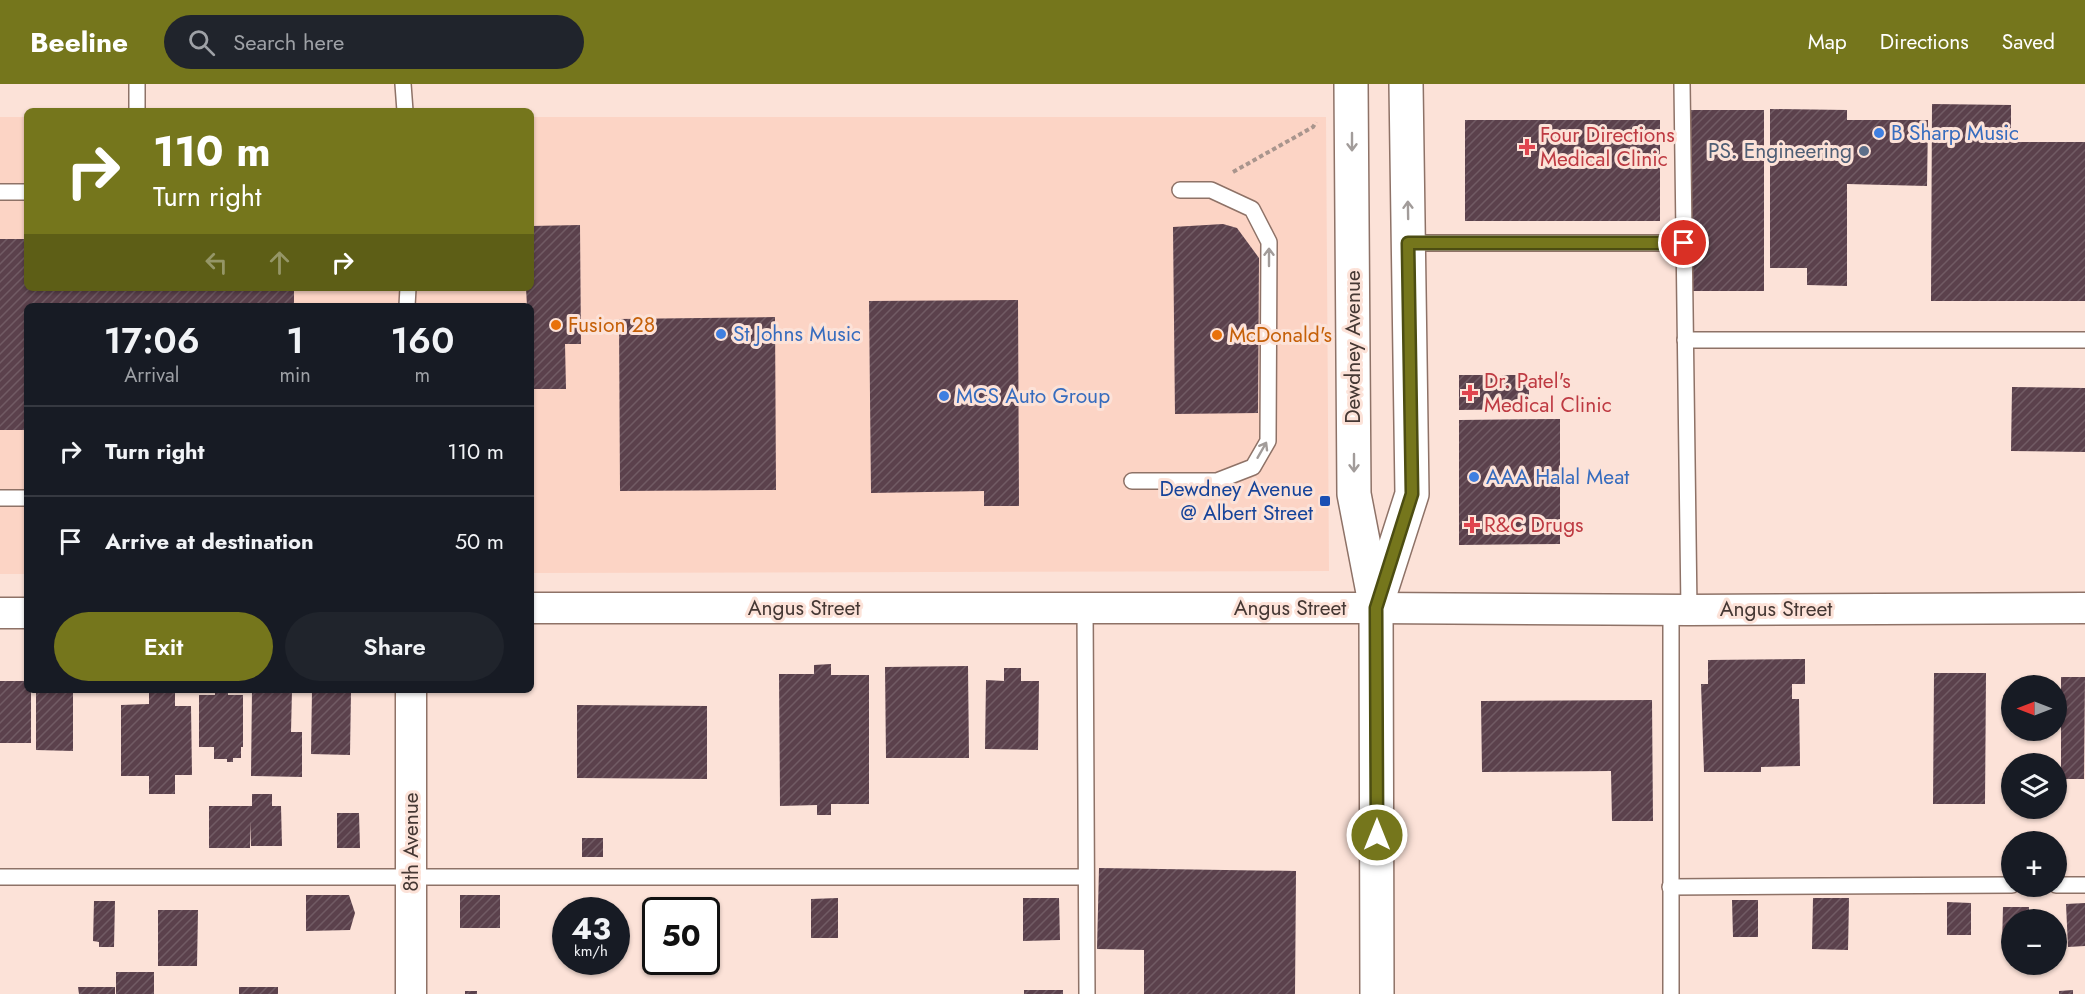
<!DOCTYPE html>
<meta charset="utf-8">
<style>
:root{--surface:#171b24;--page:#20242c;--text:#f1f3f6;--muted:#9ea1a6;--line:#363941;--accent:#75761c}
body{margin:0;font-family:Jost,sans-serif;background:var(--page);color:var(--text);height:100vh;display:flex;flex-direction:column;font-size:22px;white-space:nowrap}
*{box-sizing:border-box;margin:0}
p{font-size:20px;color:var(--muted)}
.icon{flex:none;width:33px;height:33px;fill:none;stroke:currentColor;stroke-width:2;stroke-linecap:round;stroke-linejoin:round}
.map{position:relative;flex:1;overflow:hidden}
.side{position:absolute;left:24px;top:219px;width:510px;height:390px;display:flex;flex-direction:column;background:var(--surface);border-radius:9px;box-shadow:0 2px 4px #0004}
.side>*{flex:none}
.banner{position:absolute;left:24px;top:24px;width:510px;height:183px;border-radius:9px;box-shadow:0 2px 4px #0004;background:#75761c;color:#fff;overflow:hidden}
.needle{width:39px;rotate:270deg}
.controls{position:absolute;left:2001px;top:591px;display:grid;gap:12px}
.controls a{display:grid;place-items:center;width:66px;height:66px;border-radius:50%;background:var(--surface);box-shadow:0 2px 4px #0004;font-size:30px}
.speed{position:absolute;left:552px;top:813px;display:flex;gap:12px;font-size:30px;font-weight:700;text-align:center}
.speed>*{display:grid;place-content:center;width:78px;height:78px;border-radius:50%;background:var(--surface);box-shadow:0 2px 4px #0004;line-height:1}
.speed small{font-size:15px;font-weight:400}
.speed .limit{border:3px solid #111;border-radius:9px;background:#fff;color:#111}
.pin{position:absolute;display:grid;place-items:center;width:51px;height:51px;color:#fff;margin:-26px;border:3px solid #fff;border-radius:50%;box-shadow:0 2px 6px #0007}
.me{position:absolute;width:66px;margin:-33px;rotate:0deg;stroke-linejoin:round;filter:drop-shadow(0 0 4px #0008)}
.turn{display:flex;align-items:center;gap:21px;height:126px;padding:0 30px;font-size:27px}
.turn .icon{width:78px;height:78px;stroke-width:2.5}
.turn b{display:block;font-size:42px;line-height:51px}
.lanes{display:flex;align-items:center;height:57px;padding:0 30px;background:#0003;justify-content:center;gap:30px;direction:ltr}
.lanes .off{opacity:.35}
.eta{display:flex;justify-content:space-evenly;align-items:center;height:102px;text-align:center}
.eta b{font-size:36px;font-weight:600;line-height:42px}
.button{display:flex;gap:12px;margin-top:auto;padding:12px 30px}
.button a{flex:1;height:69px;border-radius:36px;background:var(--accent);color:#fff;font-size:24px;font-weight:600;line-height:69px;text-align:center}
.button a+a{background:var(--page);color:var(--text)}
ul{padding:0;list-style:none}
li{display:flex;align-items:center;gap:18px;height:90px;padding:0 30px;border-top:2px solid var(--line)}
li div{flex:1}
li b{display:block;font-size:22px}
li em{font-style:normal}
header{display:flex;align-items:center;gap:36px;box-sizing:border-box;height:84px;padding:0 30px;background:var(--accent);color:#fff}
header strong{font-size:28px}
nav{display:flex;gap:33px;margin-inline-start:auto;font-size:21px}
.search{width:420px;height:54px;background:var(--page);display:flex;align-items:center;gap:15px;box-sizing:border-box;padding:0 21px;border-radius:33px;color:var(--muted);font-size:22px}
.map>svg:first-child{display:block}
.built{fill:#fcd4c5}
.building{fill:url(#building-hatch)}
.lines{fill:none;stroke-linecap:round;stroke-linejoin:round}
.service-casing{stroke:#8e7267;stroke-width:18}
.minor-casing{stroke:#8e7267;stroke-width:33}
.secondary-casing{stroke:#8e7267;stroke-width:36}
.path{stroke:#a9958d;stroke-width:4;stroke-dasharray:4.5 3;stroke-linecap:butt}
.service{stroke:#fff;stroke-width:15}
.minor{stroke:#fff;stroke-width:30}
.secondary{stroke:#fff;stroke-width:33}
.oneway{stroke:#a29c9a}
.route-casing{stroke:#4c4d12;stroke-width:15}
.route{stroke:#75761c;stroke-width:10}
.shop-dot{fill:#3f7fe0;stroke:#fce2d8;stroke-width:2}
.health-dot{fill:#e0444e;stroke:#fce2d8;stroke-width:2}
.service-dot{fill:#5c6f8a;stroke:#fce2d8;stroke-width:2}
.food-dot{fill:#e8710a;stroke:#fce2d8;stroke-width:2}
.transit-dot{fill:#1a4fb4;stroke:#fce2d8;stroke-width:2}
.labels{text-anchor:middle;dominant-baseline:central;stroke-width:6;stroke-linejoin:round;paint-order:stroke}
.shop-label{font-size:21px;fill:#366cbe;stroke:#fce2d8;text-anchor:start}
.health-label{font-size:21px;fill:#be3a42;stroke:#fce2d8;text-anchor:start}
.service-label{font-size:21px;fill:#4e5e75;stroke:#fce2d8;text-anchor:end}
.food-label{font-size:21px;fill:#c56008;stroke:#fce2d8;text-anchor:start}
.street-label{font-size:21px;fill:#453834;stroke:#fce2d8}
.transit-label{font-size:21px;fill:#164399;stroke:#fce2d8;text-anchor:end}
</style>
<header>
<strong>Beeline</strong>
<div class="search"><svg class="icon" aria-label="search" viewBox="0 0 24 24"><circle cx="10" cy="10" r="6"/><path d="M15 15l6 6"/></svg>Search here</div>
<nav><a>Map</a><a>Directions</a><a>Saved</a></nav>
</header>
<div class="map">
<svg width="2085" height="910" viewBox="0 0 2085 910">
<defs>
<pattern id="building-hatch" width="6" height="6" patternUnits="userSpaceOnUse" patternTransform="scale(1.5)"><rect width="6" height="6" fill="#5b414c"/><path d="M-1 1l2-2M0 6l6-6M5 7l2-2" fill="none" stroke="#715b64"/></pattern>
</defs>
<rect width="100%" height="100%" fill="#fce2d8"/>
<polygon class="built" points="0,33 27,33 27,204 531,204 531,33 1326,33 1329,487 531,489 531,222 27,222 27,490 0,490"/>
<g class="building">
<polygon points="1932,20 2011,21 2011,58 2085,58 2085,217 1931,217"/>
<polygon points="1770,25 1847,26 1847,36 1928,36 1927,102 1847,100 1847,202 1807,201 1807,184 1770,184"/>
<rect x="1688" y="26" width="76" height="181"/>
<rect x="1465" y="36" width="195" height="101"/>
<polygon points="1223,140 1237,144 1259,174 1258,329 1175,330 1173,143"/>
<polygon points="580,141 581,260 565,260 566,305 531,305 531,222 527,222 526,204 531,204 531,142"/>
<polygon points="0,155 27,155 27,204 294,204 294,222 27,222 27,346 0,346"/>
<polygon points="1018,216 1019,422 984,422 984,407 871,409 869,217"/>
<polygon points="775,233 776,406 620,407 619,235"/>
<polygon points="1459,291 1529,291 1529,325 1459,326"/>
<polygon points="2012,303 2085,304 2085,368 2011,367"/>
<polygon points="1560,335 1560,460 1459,461 1459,336"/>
<polygon points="1805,575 1805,600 1792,600 1792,615 1799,615 1800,682 1761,683 1761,688 1704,688 1701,600 1708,600 1708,576"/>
<polygon points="831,580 831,591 869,591 869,720 831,720 831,731 817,731 817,721 780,722 779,590 814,590 814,581"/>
<polygon points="968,582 969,674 886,674 885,583"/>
<polygon points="1004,584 1021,584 1021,597 1039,597 1038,666 985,665 986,596 1004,597"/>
<polygon points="1934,589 1986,589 1985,720 1933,720"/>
<polygon points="2061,593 2085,593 2084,695 2061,695"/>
<polygon points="0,597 27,597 27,606 31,606 31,659 0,659"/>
<polygon points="36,606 73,608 73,667 36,666"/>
<polygon points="149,606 175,606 175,622 191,622 192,691 175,691 175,710 149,710 149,692 121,692 121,621 149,620"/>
<polygon points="215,606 228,606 228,611 243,611 243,663 241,663 241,674 233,674 233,678 227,678 227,675 214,675 214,663 199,663 199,611 215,611"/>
<polygon points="252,606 292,606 291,648 302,648 302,693 251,692"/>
<polygon points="312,606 351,606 350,671 311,670"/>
<polygon points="1652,616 1653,737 1612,737 1611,687 1482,688 1481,617"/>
<polygon points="577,621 707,622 707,695 577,694"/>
<polygon points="252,710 272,710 272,722 281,722 282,762 251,762 250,737 250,764 209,764 209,722 252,722"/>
<polygon points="337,729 359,729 360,764 337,764"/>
<rect x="582" y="754" width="21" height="19"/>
<polygon points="1099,784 1296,787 1295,910 1144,910 1144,866 1097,865"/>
<polygon points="306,811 349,811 355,829 350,846 306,847"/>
<rect x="460" y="811" width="40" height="33"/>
<polygon points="838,814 838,854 811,854 811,815"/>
<polygon points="1023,814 1059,814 1060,856 1023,857"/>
<polygon points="1813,814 1849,814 1848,866 1812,865"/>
<polygon points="1732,816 1758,816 1758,853 1733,853"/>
<polygon points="94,817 115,817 114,863 99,863 99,858 93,857"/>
<polygon points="1947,818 1971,819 1971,851 1947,851"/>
<polygon points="2085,819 2085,862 2068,863 2066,820"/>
<polygon points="2003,823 2029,823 2029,836 2012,836 2012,862 2002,861"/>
<polygon points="158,826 198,826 197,882 158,882"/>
<rect x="116" y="888" width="38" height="22"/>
<polygon points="78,903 115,903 115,910 79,910"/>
<rect x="239" y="903" width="39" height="7"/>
<rect x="1024" y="906" width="39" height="4"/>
<polygon points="2073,906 2073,910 2059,910 2059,907"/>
<rect x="465" y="907" width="12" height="3"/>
</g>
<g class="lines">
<g class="service-casing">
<g id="service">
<polyline points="403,0 405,27"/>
<polyline points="1682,0 1689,526"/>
<polyline points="137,27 137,0"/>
<polyline points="0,108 27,108"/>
<polyline points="1408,159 1684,159"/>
<polyline points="407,222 408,204"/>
<polyline points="1685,256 2085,256"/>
<polyline points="1132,397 1217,397 1253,383 1268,357 1269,158 1252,125 1211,106 1180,106"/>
<polyline points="0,414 27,414"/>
<polyline points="1085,523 1087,910"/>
<polyline points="0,793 1085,793"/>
<polyline points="2056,801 2085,801"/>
<polyline points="1670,803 2012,801"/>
<polyline points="1671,910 1671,526"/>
</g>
</g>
<g class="minor-casing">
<g id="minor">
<polyline points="531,524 1376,524 1689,526 2085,524"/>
<polyline points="0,529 27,529"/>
<polyline points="411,606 411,910"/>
</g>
</g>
<g class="secondary-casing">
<g id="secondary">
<polyline points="1351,0 1354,410 1376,524 1377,910"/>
<polyline points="1377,519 1412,410 1406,0"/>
</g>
</g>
<polyline class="path" points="1233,88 1313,43 1316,38"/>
<use href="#service" class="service"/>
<use href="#minor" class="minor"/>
<use href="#secondary" class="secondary"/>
</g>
<defs><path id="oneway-shaft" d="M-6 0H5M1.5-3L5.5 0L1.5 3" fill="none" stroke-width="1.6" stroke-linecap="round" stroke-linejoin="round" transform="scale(1.5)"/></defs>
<g class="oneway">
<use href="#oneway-shaft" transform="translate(1352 58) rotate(90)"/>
<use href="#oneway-shaft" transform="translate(1408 126) rotate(-91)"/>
<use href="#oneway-shaft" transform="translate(1269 173) rotate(-90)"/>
<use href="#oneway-shaft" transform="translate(1262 366) rotate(-60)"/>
<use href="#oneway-shaft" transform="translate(1354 379) rotate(90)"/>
</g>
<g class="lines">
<g class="route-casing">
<polyline id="route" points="1377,751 1376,524 1412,410 1408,159 1684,159"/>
</g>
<use href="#route" class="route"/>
</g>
<g class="shop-dot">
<circle cx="1879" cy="49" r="6"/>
<circle cx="721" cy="250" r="6"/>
<circle cx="944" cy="312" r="6"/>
<circle cx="1474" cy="393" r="6"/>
</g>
<g class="health-dot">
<path d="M1524 54h6v6h6v6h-6v6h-6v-6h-6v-6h6z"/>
<path d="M1467 300h6v6h6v6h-6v6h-6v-6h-6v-6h6z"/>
<path d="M1469 432h6v6h6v6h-6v6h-6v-6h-6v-6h6z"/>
</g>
<circle class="service-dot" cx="1864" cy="67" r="6"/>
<g class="food-dot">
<circle cx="556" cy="241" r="6"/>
<circle cx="1217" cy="251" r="6"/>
</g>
<rect class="transit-dot" x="1319" y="411" width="12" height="12" rx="3"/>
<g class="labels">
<g class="shop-label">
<text x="1891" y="49">B Sharp Music</text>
<text x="733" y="250">St Johns Music</text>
<text x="956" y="312">MCS Auto Group</text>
<text x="1486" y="393">AAA Halal Meat</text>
</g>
<g class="health-label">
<text x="1540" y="51">Four Directions<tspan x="1540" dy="24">Medical Clinic</tspan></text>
<text x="1484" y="297">Dr. Patel's<tspan x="1484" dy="24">Medical Clinic</tspan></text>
<text x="1484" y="441">R&amp;C Drugs</text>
</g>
<g class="service-label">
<text x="1852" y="67">PS. Engineering</text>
</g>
<g class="food-label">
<text x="568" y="241">Fusion 28</text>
<text x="1229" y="251">McDonald's</text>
</g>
<g class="street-label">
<text transform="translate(1353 263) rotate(-90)">Dewdney Avenue</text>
<text x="804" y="524">Angus Street</text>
<text x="1290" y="524">Angus Street</text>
<text x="1776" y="525">Angus Street</text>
<text transform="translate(411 758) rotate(-90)">8th Avenue</text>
</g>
<g class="transit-label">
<text x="1313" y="405">Dewdney Avenue<tspan x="1313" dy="24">@ Albert Street</tspan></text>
</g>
</g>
</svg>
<div class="controls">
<a><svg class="needle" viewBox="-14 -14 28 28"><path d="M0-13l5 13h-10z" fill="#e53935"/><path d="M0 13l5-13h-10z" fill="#9ea1a6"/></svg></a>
<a><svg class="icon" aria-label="layers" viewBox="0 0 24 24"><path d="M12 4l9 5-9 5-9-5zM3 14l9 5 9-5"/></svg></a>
<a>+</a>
<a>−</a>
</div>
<div class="speed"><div>43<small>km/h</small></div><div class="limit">50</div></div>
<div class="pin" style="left:1684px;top:159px;background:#d93025"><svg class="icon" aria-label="arrive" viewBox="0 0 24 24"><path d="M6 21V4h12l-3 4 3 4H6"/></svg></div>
<svg class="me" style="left:1377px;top:751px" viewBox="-20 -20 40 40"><circle r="17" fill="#75761c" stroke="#fff" stroke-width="3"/><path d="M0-11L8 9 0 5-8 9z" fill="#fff"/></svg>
<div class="banner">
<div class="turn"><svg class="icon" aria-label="right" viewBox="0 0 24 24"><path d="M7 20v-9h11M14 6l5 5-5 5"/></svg><div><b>110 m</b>Turn right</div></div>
<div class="lanes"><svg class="icon off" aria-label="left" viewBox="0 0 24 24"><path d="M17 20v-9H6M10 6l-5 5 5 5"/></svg><svg class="icon off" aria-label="ahead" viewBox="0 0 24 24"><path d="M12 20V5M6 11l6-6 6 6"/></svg><svg class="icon" aria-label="right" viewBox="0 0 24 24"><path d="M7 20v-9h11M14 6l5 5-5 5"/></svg></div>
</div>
<section class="side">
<div class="eta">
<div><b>17:06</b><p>Arrival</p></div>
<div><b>1</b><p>min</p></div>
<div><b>160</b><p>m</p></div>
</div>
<ul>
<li><svg class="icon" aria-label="right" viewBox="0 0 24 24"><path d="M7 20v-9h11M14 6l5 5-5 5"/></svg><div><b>Turn right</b></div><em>110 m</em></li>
<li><svg class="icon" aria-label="arrive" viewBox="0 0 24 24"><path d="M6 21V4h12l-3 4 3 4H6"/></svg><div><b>Arrive at destination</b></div><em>50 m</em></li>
</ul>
<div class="button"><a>Exit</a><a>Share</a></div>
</section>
</div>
